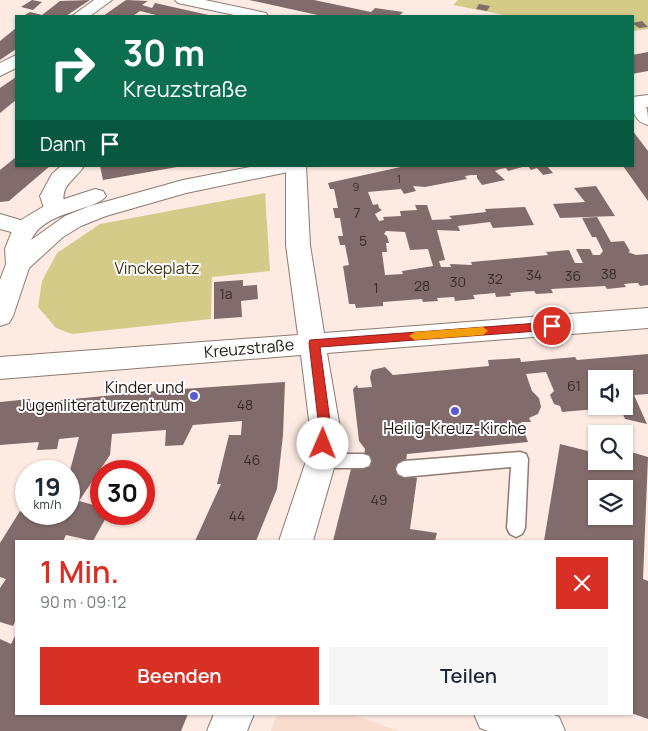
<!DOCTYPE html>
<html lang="de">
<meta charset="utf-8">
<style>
:root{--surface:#fff;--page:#f6f6f7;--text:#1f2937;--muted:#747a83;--accent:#d93025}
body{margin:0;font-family:Manrope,sans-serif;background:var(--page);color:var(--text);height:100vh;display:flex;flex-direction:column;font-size:19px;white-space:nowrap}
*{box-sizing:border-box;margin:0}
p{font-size:16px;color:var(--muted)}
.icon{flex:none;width:28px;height:28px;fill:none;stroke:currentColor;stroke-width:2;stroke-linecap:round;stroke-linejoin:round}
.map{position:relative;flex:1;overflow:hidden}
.sheet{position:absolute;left:15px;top:540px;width:618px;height:175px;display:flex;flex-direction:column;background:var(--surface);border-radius:0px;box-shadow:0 1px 4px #0004}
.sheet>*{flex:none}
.top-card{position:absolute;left:15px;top:15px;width:619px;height:152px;border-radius:0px;box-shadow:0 1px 4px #0004;background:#0b6e4f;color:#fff;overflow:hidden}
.tools{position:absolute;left:588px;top:370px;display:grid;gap:10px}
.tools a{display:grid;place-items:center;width:45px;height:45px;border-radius:0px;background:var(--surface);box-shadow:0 1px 4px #0004;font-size:25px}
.speed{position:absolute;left:15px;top:460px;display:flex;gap:10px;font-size:25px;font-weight:700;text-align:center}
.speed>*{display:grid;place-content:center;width:65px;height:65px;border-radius:50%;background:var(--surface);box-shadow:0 1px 4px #0004;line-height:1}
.speed small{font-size:12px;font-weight:400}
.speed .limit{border:8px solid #d22;background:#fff;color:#111}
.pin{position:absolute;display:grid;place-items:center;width:42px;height:42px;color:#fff;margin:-21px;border:2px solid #fff;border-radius:50%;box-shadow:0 1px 5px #0007}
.me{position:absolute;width:55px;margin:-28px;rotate:1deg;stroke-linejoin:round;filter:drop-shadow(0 0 4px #0008)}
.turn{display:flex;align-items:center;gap:18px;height:105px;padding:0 25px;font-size:22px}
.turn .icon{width:65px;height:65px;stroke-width:2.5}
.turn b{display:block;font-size:35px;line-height:42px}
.then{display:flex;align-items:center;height:48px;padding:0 25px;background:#0003;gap:10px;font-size:19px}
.round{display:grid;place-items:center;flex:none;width:52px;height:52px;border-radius:0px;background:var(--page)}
.overview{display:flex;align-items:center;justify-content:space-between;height:85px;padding:0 25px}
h1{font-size:30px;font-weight:600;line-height:38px;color:var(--accent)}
.cta{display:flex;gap:10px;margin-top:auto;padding:10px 25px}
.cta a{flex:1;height:58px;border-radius:0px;background:var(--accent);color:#fff;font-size:20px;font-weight:600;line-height:58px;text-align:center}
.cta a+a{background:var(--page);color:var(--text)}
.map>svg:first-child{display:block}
.built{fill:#fbddcf}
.green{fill:#d5cb89}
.building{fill:#826c6b;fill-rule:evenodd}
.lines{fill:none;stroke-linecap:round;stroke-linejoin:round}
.lane-casing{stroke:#8d7a70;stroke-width:3}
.street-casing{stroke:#8d7a70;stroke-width:2}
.secondary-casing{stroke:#8d7a70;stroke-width:2}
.lane{fill:#fff;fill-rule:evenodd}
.street{fill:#fff;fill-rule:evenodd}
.secondary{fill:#fff;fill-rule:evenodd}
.route{fill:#d93025;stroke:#8d1f18}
.slow{fill:#f59e0b}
.poi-dot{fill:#5c5ad2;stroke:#fcfcfc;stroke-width:2}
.labels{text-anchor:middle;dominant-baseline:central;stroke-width:4;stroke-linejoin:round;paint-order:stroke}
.far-number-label{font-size:11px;fill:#372c28}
.number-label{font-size:14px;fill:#372c28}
.park-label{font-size:16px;fill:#3c3717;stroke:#fcfcfc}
.street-label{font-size:16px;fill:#1e1612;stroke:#fcfcfc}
.poi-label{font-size:16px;fill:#1e1612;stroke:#fcfcfc;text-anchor:end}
</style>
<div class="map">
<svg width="648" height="731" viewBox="0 0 648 731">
<rect width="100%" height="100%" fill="#fdebe3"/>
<polygon class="built" points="277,714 351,714 399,731 271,731"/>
<g class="green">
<polygon points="458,0 648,0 648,29 633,31 632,16 510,16 453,5"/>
<polygon points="265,193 270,271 212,277 211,319 72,334 56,328 38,307 42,281 57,253 100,224"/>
</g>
<g class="building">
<polygon points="32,0 42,2 33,10 21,7"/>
<polygon points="90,0 66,16 23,16 30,12 42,15 60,1"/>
<polygon points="126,0 148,1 142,5 152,8 155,3 213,16 160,16 140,11 133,16 103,16"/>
<polygon points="249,0 314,0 371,12 375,8 403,12 399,16 322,16"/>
<polygon points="479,4 490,6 487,11 476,9"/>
<polygon points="642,21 648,27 639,28 632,23"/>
<polygon points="16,28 16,49 0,60 0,41"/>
<polygon points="648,52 648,71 632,74 632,55"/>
<polygon points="16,77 16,100 0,113 0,88"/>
<polygon points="632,130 648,151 648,201 623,166 632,166"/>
<polygon points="16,157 16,166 50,166 9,201 0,202 0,170"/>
<polygon points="100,166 177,166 177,167 103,180"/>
<path d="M405,166H526L508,171L506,168L500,169L495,171L505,180L482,185L477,178V175H471L465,176L467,179L425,187L413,186L416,191L404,194L401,189L368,192L373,205L378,204L379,208L382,210L375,214L379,221L384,220L383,217L401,216L400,211L417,210L415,205H427L432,220L452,219L449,216L486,212L485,209L525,207L534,225L493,228L490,222L458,226L460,231L437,230L445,260L439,261L441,267H451L450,264L472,265L471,262L548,255L546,252L569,250L575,263H583L576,249H590L593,255H600L603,251L596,237H592L582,218L597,217L611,242L624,241L630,251L628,252L636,255L648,254V285L640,286L638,283H635L624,284L626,287L607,289L605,286L551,289L553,293L536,294L534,291L518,292L510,293L511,296L496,297L495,293L473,295L475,299L455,301L454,297L437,298L438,301L423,302L422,299L383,302V306L356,308L355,304H349L343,266L349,265L345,245H340L338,236H343L340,218H335L333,208H338L334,189H330L328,183ZM386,231L405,232L410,250L428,249L433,266L402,271L403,274L385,275L382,252H387L386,243H389L387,236L384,234Z"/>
<polygon points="528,166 547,166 553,173 543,175 537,168 531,170"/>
<polygon points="596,186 615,216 560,218 553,204 585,202 574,188"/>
<polygon points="243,280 243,286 257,285 258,299 241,301 242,317 214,319 214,282"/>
<polygon points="648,354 648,394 634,395 647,424 625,419 619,406 624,406 624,379 596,379 596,406 608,408 562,412 560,406 554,404 550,395 554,391 546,372 526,374 532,391 539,398 541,407 538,414 529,418 531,422 521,422 528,442 407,454 404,475 417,478 410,529 437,533 435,541 333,541 352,465 362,467 365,449 359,441 353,389 357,385 358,388 372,387 370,377 372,370 385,367 393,375 489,366 488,360 520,358 521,362 575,357 577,360"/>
<polygon points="285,382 283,435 277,489 256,541 195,541 221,484 217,484 229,435 241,435 242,421 193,425 183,445 165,446 166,430 112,434 110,455 79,501 101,507 101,514 108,514 93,541 66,535 63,541 16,541 16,620 13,626 0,622 0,588 6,579 0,577 0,543 20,511 29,514 69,514 69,474 79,437 59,439 57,449 37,450 39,442 0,445 0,402 30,399 30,403 168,390"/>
<path d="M560,444L596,453V461H624V450L648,457L643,579L648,581V719L631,713V541H544ZM596,489H624V516H596Z"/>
<polygon points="16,634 16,714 188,714 181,731 0,731 0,639 11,644"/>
</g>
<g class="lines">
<g class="lane-casing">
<g id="lane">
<polygon points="520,452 526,454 528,459 525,528 522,534 516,537 510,534 507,528 511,467 404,477 398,474 396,469 398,464 404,461"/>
<polygon points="321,454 363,454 369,456 371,461 369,466 363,468 321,468 315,466 313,461 315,456"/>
</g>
</g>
<g class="street-casing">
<g id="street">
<polygon points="94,0 112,0 90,16 72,16"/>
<polygon points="175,0 205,0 266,13 268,16 239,16 178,3"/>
<polygon points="16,55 16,68 0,76 0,63"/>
<path d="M635,97C648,101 648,112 648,125C634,121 632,111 632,98Z"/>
<path d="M61,166H84C72,184 59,184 65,209L62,214L54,216L46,214L40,196L52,174Z"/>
<polygon points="286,166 306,166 310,245 324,333 648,308 648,328 327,353 340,428 336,461 313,541 279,541 306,461 310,428 301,355 0,379 0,357 298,335 286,245"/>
<polygon points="0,214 34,224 37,229 34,234 26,236 0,229"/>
<polygon points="214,714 254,714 247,731 207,731"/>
<polygon points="474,714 552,714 559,717 565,731 488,731 480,728"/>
</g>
</g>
<g class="secondary-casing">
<g id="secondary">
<polygon points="648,95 648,107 632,109 632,97"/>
<path d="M255,166H298L295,170L288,172L186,193L106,216L81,226L63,237L29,268L13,316L9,323L0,326V280L6,264L5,249L12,231L21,220L46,205L95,189L103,191L106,196C96,211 45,210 31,240L65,216L90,206L183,180Z"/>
</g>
</g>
<use href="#lane" class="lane"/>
<use href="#street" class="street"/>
<use href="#secondary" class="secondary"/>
</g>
<polygon class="route" points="552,322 557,326 552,330 320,347 331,428 328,448 319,448 317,444 319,428 309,343 310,340"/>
<polygon class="slow" points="483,327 488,331 483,335 415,340 409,336 415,332"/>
<g class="poi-dot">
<circle cx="194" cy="396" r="5"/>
<circle cx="455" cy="411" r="5"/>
</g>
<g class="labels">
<g class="far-number-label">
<text x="399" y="178">1</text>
<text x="356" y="186">9</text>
</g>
<g class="number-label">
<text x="357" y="212">7</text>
<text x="363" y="240">5</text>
<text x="609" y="273">38</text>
<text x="534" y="274">34</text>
<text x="573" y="275">36</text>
<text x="495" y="278">32</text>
<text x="458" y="281">30</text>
<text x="422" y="285">28</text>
<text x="376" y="287">1</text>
<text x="226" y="293">1a</text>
<text x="574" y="385">61</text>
<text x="245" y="404">48</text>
<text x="252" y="459">46</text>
<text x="379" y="499">49</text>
<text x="237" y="515">44</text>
</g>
<g class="park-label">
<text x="157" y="268">Vinckeplatz</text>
</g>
<g class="street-label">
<text transform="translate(249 348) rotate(-5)">Kreuzstraße</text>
</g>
<g class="poi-label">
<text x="184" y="387">Kinder und<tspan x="184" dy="18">Jugenliteraturzentrum</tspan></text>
<text x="455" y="428" text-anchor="middle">Heilig-Kreuz-Kirche</text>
</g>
</g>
</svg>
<div class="tools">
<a><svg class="icon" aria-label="sound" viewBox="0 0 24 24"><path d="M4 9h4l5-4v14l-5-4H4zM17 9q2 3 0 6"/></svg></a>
<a><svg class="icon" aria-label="search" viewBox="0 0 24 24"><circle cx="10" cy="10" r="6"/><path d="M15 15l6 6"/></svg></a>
<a><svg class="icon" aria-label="layers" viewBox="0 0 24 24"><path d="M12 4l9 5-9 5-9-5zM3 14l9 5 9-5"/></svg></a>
</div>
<div class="speed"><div>19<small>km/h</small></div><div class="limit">30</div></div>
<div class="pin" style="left:552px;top:326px;background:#d93025"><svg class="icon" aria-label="arrive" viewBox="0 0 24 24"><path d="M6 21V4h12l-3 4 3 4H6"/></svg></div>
<svg class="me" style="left:323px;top:444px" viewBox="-20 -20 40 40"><circle r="19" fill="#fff"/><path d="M0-13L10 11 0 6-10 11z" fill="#d93025"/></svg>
<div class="top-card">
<div class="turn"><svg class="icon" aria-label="right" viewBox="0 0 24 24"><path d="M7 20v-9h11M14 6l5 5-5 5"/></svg><div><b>30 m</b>Kreuzstraße</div></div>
<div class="then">Dann<svg class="icon" aria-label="arrive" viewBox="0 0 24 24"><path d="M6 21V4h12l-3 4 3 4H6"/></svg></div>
</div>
<section class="sheet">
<div class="overview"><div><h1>1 Min.</h1><p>90 m · 09:12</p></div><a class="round" style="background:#d93025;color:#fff"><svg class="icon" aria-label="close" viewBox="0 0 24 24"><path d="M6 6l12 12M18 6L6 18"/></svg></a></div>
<div class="cta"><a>Beenden</a><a>Teilen</a></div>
</section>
</div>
